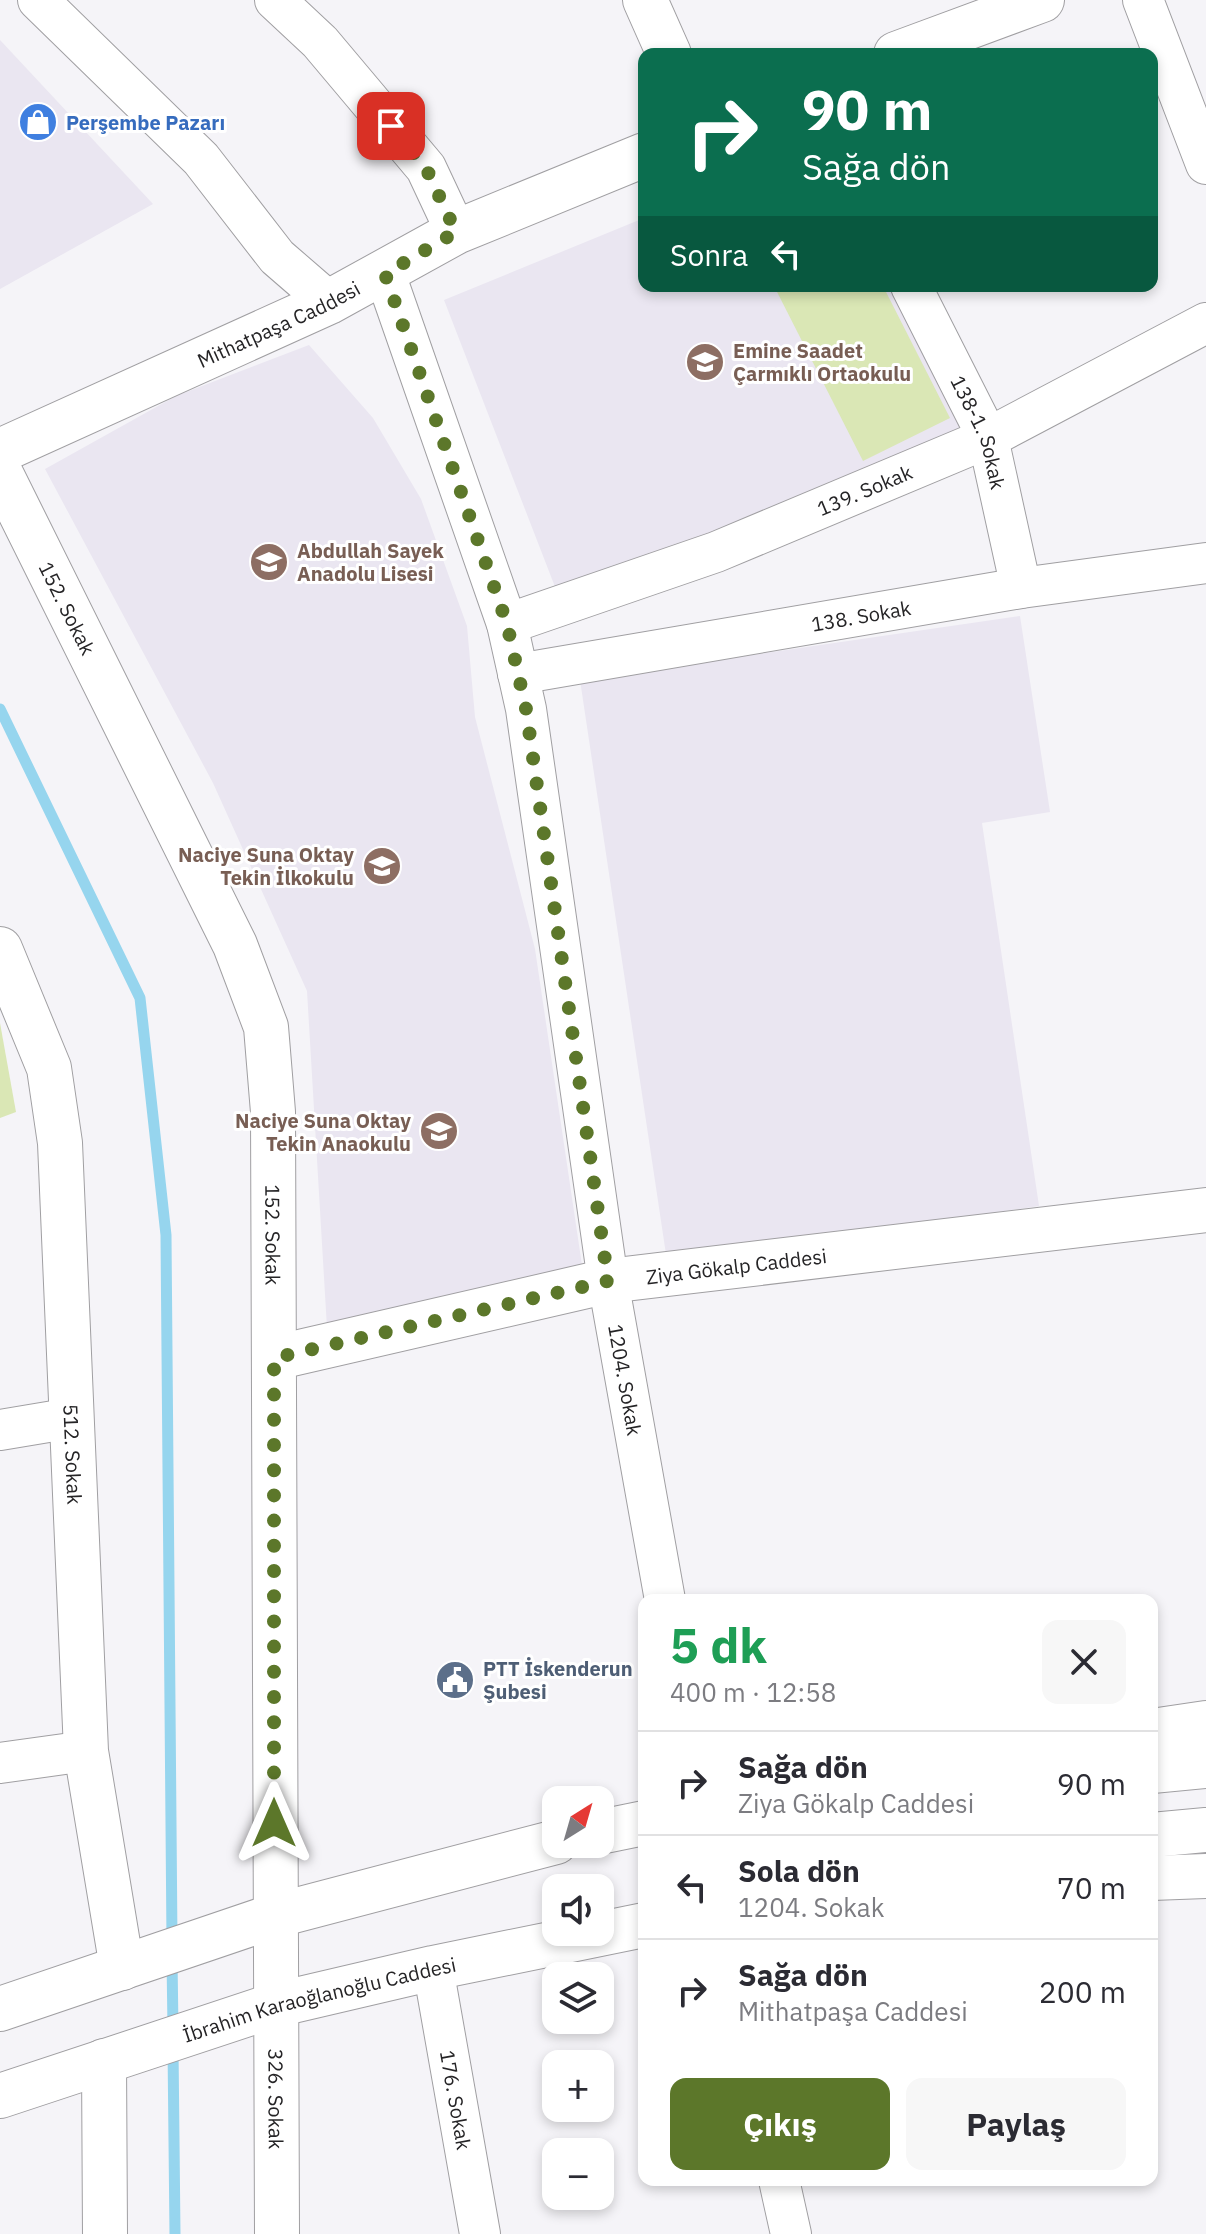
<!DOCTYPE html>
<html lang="tr">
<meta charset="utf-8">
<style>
:root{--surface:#fff;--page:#f7f7f7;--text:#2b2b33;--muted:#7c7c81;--line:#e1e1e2;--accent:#5c772a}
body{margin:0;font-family:"IBM Plex Sans",sans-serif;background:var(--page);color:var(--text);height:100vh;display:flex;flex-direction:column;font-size:30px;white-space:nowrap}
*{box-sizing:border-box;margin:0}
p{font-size:26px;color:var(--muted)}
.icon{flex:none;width:44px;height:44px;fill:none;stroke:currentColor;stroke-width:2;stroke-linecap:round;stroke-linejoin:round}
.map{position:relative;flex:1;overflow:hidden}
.panel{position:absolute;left:638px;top:1594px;width:520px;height:592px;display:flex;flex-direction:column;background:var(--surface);border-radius:16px;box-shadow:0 4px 12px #0003}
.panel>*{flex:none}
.top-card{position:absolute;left:638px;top:48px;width:520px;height:244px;border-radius:16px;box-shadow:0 4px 12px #0003;background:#0b6e4f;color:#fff;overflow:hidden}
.needle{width:52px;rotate:37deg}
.controls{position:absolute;left:542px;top:1786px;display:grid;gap:16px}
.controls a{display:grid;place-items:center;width:72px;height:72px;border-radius:16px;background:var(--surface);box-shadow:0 4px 12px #0003;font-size:40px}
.pin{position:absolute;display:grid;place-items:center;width:68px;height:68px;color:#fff;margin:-34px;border-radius:16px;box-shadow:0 4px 12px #0006}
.me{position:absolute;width:88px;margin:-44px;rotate:0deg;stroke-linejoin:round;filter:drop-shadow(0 0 6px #0008)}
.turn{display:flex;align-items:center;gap:28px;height:168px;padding:0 32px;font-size:36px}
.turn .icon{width:104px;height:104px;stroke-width:2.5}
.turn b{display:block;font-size:56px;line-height:68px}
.then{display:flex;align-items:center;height:76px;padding:0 32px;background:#0003;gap:16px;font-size:30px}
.round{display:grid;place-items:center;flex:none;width:84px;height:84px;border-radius:16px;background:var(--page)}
.overview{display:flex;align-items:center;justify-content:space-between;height:136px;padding:0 32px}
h1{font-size:48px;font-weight:700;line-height:60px;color:#1e9e55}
.button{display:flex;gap:16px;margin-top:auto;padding:16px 32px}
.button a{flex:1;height:92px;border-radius:16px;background:var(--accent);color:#fff;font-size:32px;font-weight:700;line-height:92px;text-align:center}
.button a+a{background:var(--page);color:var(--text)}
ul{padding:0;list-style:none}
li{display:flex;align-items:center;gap:24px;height:104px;padding:0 32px;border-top:2px solid var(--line)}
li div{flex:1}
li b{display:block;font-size:30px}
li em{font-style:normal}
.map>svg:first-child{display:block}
.built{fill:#eae6f1}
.green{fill:#dae7b5}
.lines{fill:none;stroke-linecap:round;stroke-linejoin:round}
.stream{stroke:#96d5ee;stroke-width:11}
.street-casing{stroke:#a09fa2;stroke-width:42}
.secondary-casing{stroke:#a09fa2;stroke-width:46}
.highway-casing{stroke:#a09fa2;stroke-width:46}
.street{stroke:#fff;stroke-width:40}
.secondary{stroke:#fff;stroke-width:44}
.highway{stroke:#fff;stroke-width:44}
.route{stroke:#5c772a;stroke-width:14;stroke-dasharray:0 25.2}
.labels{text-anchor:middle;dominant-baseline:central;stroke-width:6;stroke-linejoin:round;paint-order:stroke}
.shop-label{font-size:20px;font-weight:bold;fill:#366cbe;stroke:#fff;text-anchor:start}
.street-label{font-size:20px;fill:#252426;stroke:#fff}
.education-label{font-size:20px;font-weight:bold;fill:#785e54;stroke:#fff;text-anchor:start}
.service-label{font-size:20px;font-weight:bold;fill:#4e5e75;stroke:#fff;text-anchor:start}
</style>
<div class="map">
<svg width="1206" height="2234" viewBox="0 0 1206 2234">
<rect width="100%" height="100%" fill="#f5f4f8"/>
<g class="built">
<polygon points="0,40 153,204 0,289"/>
<polygon points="644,218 644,286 902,286 976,425 596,581 557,592 444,300"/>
<polygon points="309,345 373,418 421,499 467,626 475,717 535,949 583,1272 327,1328 307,991 213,783 45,469 176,396"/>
<polygon points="1020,616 1050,812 982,823 1039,1206 667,1261 580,680"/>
</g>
<g class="green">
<polygon points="774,286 883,286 950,418 863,461"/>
<polygon points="0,1023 16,1112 0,1118"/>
</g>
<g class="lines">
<g class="stream">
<polyline points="0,709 140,998 166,1235 172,1941"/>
<polyline points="172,1959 173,2029"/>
<polyline points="173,2047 175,2234"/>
</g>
<g class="street-casing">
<g id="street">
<polyline points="38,0 201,159 277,257 329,302"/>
<polyline points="275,0 320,42 426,168 456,232"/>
<polyline points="1143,0 1206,164"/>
<path id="s1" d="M385,274L507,624L526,709L608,1281L665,1600"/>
<path id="s2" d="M911,286L988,438L1021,588"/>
<path id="s3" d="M507,624L716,552L988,438L1206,323"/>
<path id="s4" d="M518,674L1021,588L1206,563"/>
<polyline points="0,1430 72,1418"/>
<polyline points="0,1763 86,1751"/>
<path id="s5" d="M433,1968L480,2234"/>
<polyline points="779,2180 791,2234"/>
</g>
</g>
<g class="secondary-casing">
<g id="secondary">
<polyline points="645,0 669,54"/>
<polyline points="896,54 1042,0"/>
<path id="s6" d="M0,451L329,302L456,232L644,155"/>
<path id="s7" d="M0,472L235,945L266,1027L273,1112L277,2234"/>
<path id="s8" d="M0,949L49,1068L60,1143L86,1751L122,1968"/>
<path id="s9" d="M274,1358L608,1281L1206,1210"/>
<polyline points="104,2061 105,2234"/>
</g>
</g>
<g class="highway-casing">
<g id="highway">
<polyline points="1152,1731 1206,1723"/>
<polyline points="1152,1771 1206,1766"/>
<polyline points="600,1832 644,1823"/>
<polyline points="1152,1835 1206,1830"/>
<polyline points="1152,1878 1206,1876"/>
<polyline points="0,2009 274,1916 556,1842"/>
<path id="s10" d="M0,2096L275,2005L433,1968L644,1925"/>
</g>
</g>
<use href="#street" class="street"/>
<use href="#secondary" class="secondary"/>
<use href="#highway" class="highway"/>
</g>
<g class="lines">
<polyline class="route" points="274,1823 274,1358 608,1281 526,709 507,624 385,274 456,232 426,168 391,126"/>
</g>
<defs>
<g id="shop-disc" transform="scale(2)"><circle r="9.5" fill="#3f7fe0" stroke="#fff"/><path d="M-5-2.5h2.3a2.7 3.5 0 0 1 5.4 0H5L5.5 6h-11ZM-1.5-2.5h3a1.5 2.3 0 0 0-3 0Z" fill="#fff"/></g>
<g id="school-disc" transform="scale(2)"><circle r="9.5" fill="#8d6e63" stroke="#fff"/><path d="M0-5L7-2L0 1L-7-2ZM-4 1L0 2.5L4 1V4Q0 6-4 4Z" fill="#fff"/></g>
<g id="civic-disc" transform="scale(2)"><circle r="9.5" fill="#5c6f8a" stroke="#fff"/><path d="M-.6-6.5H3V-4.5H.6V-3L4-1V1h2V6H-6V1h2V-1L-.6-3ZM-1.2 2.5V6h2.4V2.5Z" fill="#fff"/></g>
</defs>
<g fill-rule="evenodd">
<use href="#shop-disc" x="38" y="122"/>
<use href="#school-disc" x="705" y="362"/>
<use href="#school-disc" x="269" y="562"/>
<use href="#school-disc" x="382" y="866"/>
<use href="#school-disc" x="439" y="1131"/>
<use href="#civic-disc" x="455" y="1680"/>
</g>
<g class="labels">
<g class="shop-label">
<text x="66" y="122">Perşembe Pazarı</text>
</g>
<g class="street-label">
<text stroke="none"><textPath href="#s6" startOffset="306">Mithatpaşa Caddesi</textPath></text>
<text stroke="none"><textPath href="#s2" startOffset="162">138-1. Sokak</textPath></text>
<text stroke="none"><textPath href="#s3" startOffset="382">139. Sokak</textPath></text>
<text stroke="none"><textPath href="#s7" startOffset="152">152. Sokak</textPath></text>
<text stroke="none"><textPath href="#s4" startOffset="348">138. Sokak</textPath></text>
<text stroke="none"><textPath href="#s7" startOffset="824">152. Sokak</textPath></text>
<text stroke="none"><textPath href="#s9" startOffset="472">Ziya Gökalp Caddesi</textPath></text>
<text stroke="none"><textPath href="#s1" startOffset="1136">1204. Sokak</textPath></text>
<text stroke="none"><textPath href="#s8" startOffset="516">512. Sokak</textPath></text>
<text stroke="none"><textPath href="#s10" startOffset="334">İbrahim Karaoğlanoğlu Caddesi</textPath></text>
<text stroke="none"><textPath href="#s7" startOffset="1688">326. Sokak</textPath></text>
<text stroke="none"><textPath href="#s5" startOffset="134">176. Sokak</textPath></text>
</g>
<g class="education-label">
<text x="733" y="350">Emine Saadet<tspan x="733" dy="23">Çarmıklı Ortaokulu</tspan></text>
<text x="297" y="550">Abdullah Sayek<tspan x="297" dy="23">Anadolu Lisesi</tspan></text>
<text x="354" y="854" text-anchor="end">Naciye Suna Oktay<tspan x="354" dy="23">Tekin İlkokulu</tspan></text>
<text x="411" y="1120" text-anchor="end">Naciye Suna Oktay<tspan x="411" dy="23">Tekin Anaokulu</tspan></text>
</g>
<g class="service-label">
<text x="483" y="1668">PTT İskenderun<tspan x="483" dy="23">Şubesi</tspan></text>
</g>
</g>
</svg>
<div class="controls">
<a><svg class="needle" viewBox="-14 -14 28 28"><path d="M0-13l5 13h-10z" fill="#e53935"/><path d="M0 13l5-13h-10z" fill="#7c7c81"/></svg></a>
<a><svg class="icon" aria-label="sound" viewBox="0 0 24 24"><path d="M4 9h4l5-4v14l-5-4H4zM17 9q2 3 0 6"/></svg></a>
<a><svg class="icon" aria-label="layers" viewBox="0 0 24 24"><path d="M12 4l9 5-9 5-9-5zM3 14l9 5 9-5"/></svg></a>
<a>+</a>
<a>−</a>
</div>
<div class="pin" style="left:391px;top:126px;background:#d93025"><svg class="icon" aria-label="arrive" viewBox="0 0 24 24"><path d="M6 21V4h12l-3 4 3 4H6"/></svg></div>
<svg class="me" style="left:274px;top:1823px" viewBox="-20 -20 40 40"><path d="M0-17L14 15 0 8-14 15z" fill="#5c772a" stroke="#fff" stroke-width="4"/></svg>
<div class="top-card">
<div class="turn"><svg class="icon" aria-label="right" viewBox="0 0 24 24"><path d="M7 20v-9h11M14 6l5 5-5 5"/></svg><div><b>90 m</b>Sağa dön</div></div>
<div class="then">Sonra<svg class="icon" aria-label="left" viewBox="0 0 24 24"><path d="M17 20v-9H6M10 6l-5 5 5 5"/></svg></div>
</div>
<section class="panel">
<div class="overview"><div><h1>5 dk</h1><p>400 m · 12:58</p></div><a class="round"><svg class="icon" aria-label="close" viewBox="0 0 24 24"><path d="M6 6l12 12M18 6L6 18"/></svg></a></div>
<ul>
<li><svg class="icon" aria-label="right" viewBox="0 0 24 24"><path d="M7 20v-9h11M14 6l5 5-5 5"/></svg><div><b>Sağa dön</b><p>Ziya Gökalp Caddesi</p></div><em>90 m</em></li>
<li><svg class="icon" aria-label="left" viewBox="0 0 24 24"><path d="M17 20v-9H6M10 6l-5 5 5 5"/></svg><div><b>Sola dön</b><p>1204. Sokak</p></div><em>70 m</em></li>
<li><svg class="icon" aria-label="right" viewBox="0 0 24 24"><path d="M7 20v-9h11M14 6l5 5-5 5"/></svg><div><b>Sağa dön</b><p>Mithatpaşa Caddesi</p></div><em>200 m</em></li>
</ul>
<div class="button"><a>Çıkış</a><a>Paylaş</a></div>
</section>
</div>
